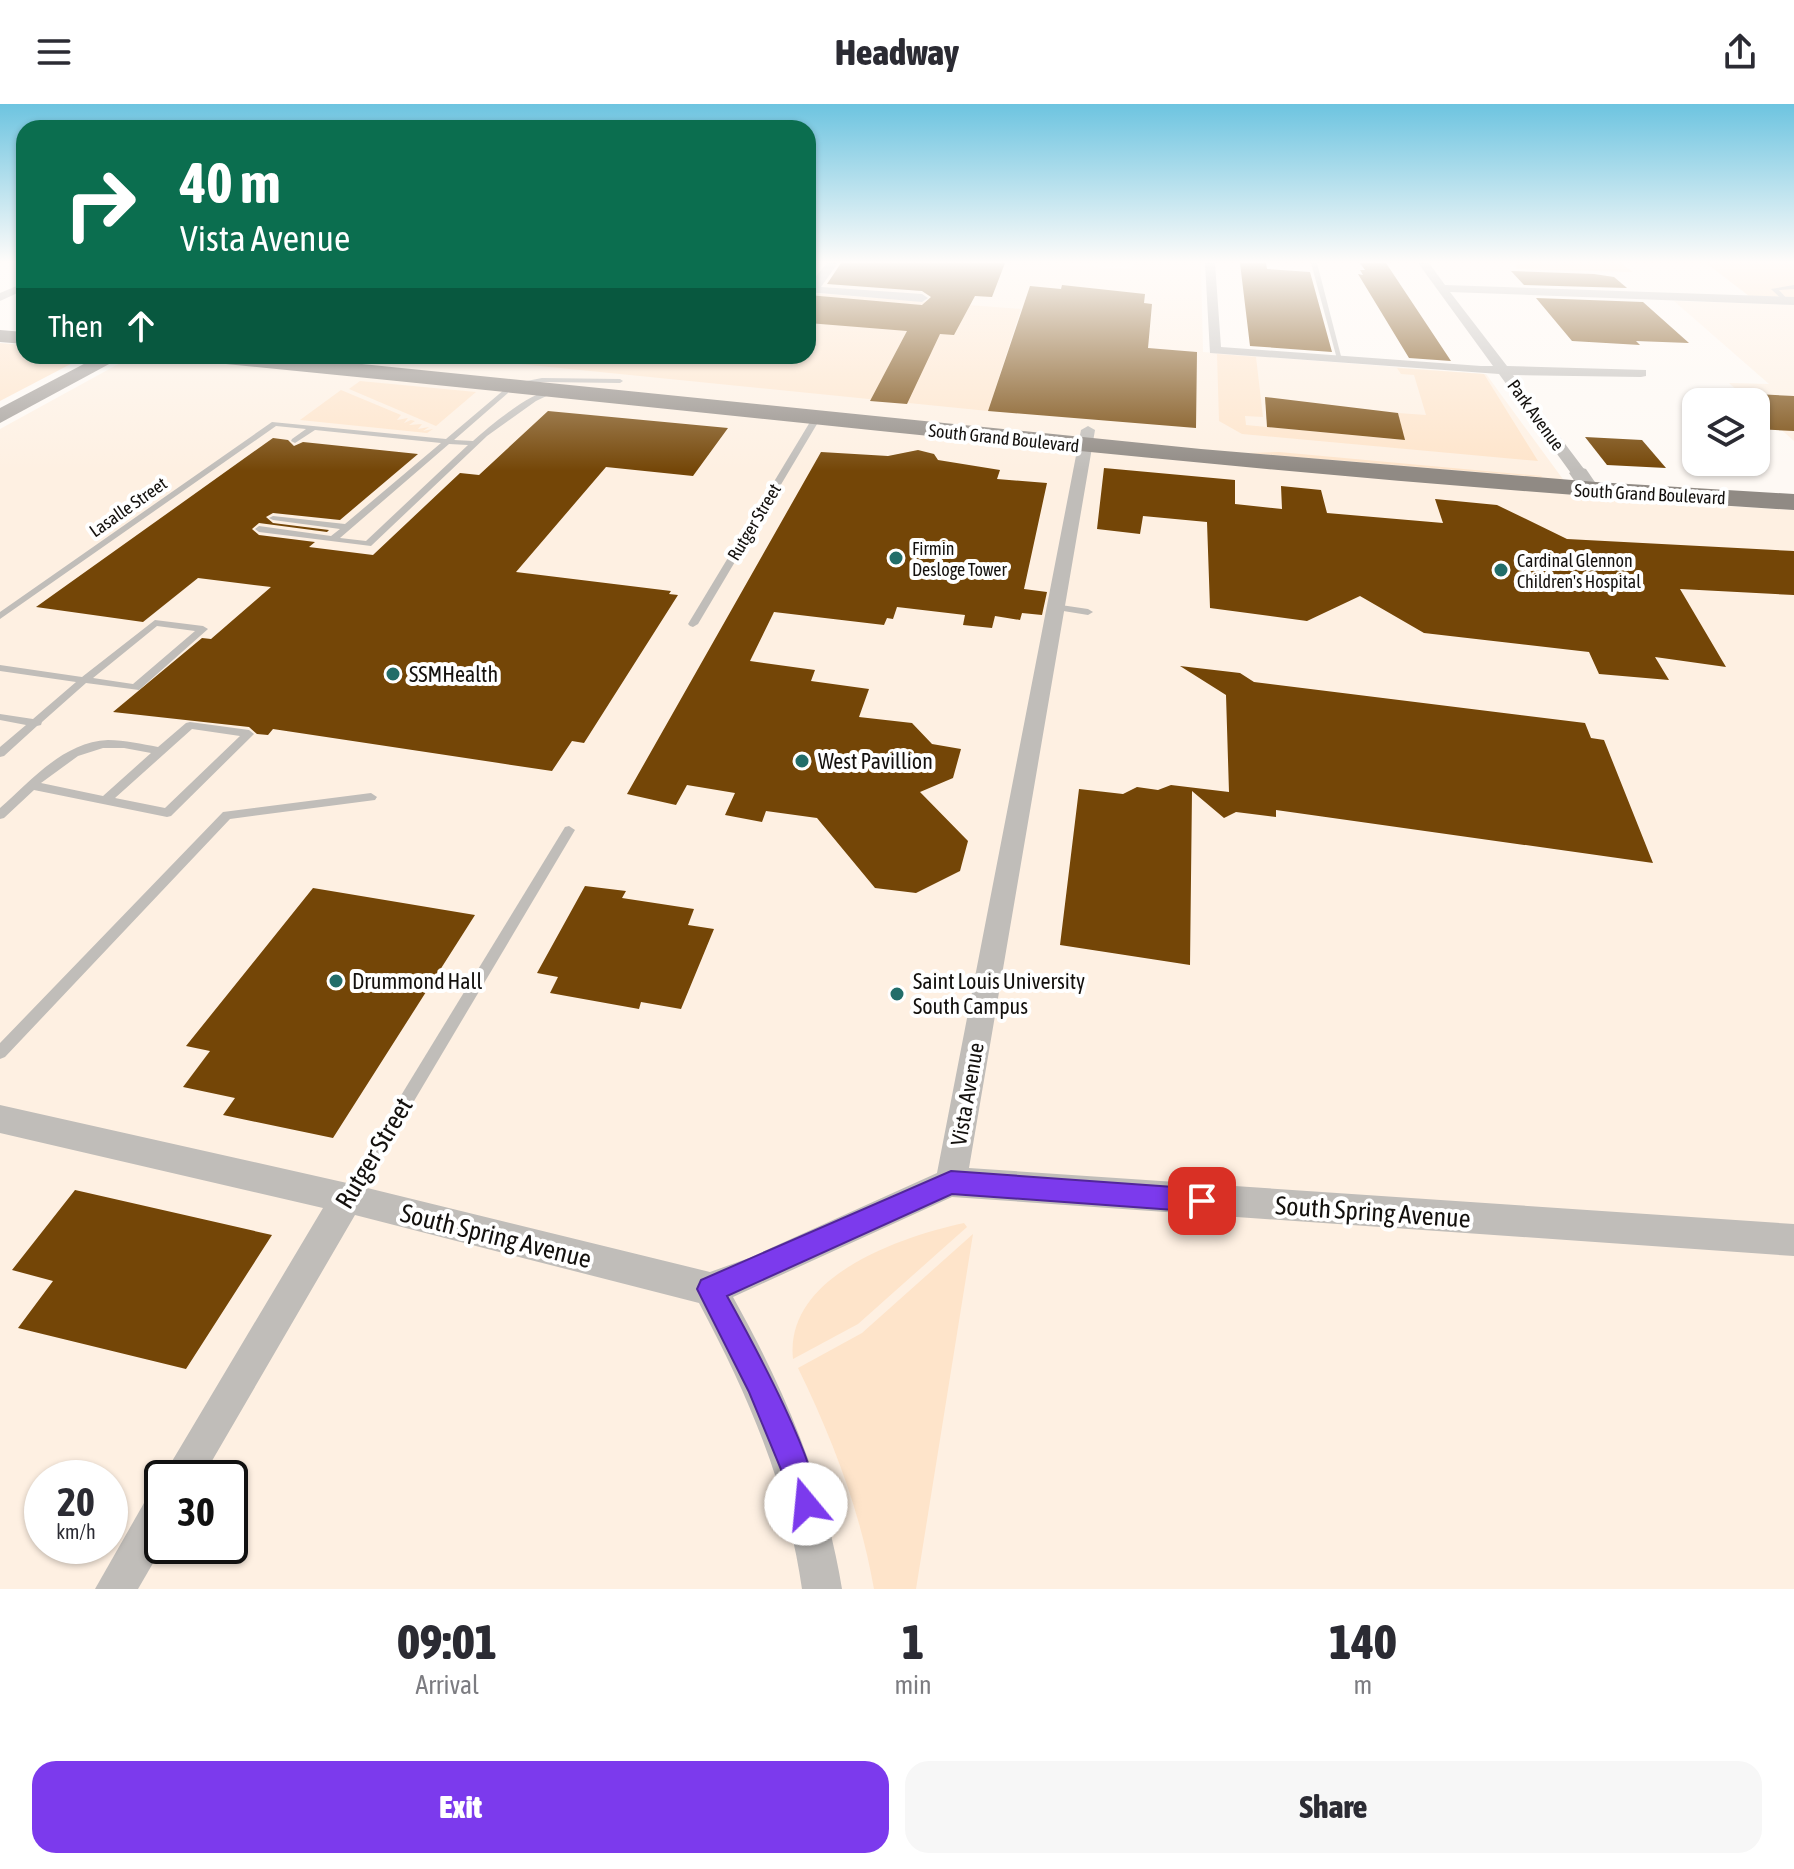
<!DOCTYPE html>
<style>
:root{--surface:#fff;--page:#f7f7f7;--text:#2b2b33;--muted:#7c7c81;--accent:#7c3aed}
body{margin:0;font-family:"Asap Condensed",sans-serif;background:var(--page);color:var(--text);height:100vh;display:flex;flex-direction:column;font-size:30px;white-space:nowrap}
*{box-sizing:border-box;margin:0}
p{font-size:26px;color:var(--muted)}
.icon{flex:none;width:44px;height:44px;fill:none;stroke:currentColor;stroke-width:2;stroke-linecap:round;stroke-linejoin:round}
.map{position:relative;height:1485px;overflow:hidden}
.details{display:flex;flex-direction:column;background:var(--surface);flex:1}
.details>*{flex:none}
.guide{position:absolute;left:16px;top:16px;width:800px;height:244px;border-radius:24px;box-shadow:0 2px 6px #0004;background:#0b6e4f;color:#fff;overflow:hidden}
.buttons{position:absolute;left:1682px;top:284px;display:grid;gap:16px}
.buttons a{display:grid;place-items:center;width:88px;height:88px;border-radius:16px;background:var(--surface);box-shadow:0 2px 6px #0004;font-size:40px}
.speed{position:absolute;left:24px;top:1356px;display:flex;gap:16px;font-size:40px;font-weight:700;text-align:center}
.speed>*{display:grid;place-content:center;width:104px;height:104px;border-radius:50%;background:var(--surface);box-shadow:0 2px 6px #0004;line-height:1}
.speed small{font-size:20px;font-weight:400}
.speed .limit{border:4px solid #111;border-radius:12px;background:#fff;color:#111}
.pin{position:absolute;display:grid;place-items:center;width:68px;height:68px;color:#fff;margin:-34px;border-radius:16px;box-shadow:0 4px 12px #0006}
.me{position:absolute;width:88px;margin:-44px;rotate:343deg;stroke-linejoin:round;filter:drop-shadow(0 0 6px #0008)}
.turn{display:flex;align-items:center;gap:28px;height:168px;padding:0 32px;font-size:36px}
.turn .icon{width:104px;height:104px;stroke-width:2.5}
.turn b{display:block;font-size:56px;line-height:68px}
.then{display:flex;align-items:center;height:76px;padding:0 32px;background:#0003;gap:16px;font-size:30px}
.eta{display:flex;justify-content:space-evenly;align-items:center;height:136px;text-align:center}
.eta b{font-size:48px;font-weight:800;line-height:56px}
.action{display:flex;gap:16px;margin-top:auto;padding:16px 32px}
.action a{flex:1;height:92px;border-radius:24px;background:var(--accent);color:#fff;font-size:32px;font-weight:800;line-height:92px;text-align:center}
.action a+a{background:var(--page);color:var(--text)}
header{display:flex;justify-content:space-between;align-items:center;height:104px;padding:0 32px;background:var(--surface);font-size:36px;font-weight:800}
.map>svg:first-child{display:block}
.built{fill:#fef0e2;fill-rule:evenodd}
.green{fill:#fee4ca}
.building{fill:#744607}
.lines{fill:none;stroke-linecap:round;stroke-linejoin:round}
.service{fill:#c0bdb9;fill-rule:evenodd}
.minor{fill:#c0bdb9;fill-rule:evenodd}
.tertiary{fill:#c0bdb9;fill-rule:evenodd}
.secondary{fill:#a49f9a;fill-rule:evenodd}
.primary{fill:#908a84;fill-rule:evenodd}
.route{fill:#7c3aed;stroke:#51269a;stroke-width:2}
.poi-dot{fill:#226d69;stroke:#fff;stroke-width:3}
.labels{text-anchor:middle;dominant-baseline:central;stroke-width:8;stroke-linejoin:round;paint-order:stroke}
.far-street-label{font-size:18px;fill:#14110e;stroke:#fff}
.far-poi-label{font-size:18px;fill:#14110e;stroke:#fff;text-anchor:start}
.poi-label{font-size:22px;fill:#14110e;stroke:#fff;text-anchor:start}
.street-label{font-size:22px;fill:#14110e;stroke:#fff}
.near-street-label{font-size:26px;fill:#14110e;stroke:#fff}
</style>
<header><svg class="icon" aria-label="menu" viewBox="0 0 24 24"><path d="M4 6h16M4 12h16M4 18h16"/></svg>Headway<svg class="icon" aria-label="share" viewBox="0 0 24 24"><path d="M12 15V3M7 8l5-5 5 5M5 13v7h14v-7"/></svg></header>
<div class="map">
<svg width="1794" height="1485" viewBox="0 0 1794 1485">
<rect width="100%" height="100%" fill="#fef9f4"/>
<g class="built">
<path d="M808,159H1035L1127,165L1136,159H1201L1203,248L1486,270L1576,393L1794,406V1485H0V325L133,252H808ZM42,1374H110V1442H42ZM162,1374H230V1442H162Z"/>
<polygon points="1674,197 1794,201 1794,337 1756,303 1756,298 1750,298 1729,279 1769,280"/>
</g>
<g class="green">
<polygon points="1530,159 1621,159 1633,168 1518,165 1514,161"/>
<polygon points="1706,159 1794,159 1794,193 1749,192"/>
<polygon points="808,189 1021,205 988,307 442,252 808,252"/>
<polygon points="0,239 24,241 24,252 86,252 0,297"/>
<polygon points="1217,250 1256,253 1263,313 1245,312 1246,321 1404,336 1398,309 1426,311 1414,271 1401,270 1397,264 1484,270 1538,357 1242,330 1219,317"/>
<polygon points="360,277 476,288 436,322 349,285"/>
<polygon points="341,286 401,311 397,316 408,314 404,319 411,316 415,317 409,321 422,320 418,325 429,323 423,327 433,325 427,329 300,316"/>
<polygon points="1279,348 1541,372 1542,373 1247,349"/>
<path d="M964,1119L967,1123L858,1220L793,1255C784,1173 899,1133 964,1119Z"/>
<path d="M973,1130L916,1485H874C860,1406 833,1336 798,1264L862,1229Z"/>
</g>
<g class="building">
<polygon points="841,159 1005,159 992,193 975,192 954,231 940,230 907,300 870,297 907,227 808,219 808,191 922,201 931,193 922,187 827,180"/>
<polygon points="1240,159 1266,159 1267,165 1310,168 1332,248 1250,242"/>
<polygon points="1360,159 1386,159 1451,257 1409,254 1358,170 1363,171 1360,166 1365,166"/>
<polygon points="1511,167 1594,170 1614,173 1627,184 1524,181"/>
<polygon points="1062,181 1145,190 1144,199 1152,200 1148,244 1197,248 1196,324 988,307 1030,182 1061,185"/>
<polygon points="1536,194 1643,198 1689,239 1636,237 1640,241 1572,237"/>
<polygon points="1756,290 1794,292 1794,327 1756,325"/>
<polygon points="1265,293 1398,309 1405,336 1267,323"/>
<polygon points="548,307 728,324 693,372 606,363 516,468 671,487 669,490 678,491 584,639 572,637 552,667 273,625 268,631 257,630 249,623 113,608 202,534 211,535 271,483 198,474 143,518 36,503 273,334 288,336 294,342 303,338 418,350 340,416 273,409 266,413 273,419 329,426 327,428 259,419 252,425 259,431 315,438 309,443 373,451 460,369 479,371"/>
<polygon points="1585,333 1642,336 1666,364 1607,361"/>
<polygon points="918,346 934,350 938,356 1000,366 997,375 1047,379 1024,485 1047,488 1042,511 1022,509 1020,516 995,512 992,524 963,521 965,511 897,503 893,515 887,514 884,521 774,508 750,557 815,566 811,577 869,585 859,613 912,619 932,640 961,645 953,674 920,688 968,737 960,767 916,789 875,784 817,714 766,707 762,718 725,711 735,689 687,681 676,701 627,690 821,348 888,352"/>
<polygon points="1104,364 1235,376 1235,400 1282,405 1281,382 1321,386 1327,409 1443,419 1435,395 1497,401 1567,435 1794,447 1794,491 1680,485 1726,563 1655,553 1669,576 1599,570 1589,548 1424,529 1360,492 1307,517 1210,504 1207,418 1143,412 1140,430 1097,425"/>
<polygon points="1180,562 1240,569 1254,578 1585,619 1591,634 1604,636 1653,759 1276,706 1276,713 1236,708 1224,714 1192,687 1190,861 1060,841 1079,685 1123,690 1137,683 1158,686 1171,681 1229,688 1226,591"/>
<polygon points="585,782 626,787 622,794 694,805 688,821 714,825 681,905 641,898 639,905 550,889 558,873 537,869"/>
<polygon points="313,784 475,811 333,1034 223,1011 235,994 183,983 210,947 186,942"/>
<polygon points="75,1086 272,1131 186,1265 18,1224 53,1177 12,1166"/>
</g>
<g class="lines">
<g class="service">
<polygon points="1311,159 1317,159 1342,256 1337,255"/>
<polygon points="1794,181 1794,185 1779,186 1789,197 1786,199 1771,185"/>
<path d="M542,274L620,275L623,277L620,279L542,278L515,283L454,336L473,337C489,323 536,282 557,287L536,297L487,332L371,442L259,428L255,425L259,422L331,432L340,425L273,416L269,414L273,412L345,420L441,339L315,326L295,339L291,337L292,335L306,325L276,322L0,515V508L272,318L446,335L511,280ZM449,340L468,341L366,437L340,434Z"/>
<polygon points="813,313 820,315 698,520 693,523 690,522 688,520"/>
<polygon points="1054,500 1088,505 1093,508 1088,511 1051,505 1051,501"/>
<path d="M155,516L203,522L208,525L139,586L86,579L42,618L41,621L37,622L4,652L0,653V643L26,621L0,616V610L33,615L76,578L0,567V561L82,573ZM157,522L195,527L133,580L93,574Z"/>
<path d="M190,618L249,626L254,630L171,712L167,713L34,686L4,714L0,715V704C31,677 63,638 108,636C125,636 142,640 158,643L186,619ZM192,625L240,632L165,704L115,694ZM103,644H124L151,649L103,692L41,679L78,652Z"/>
<polygon points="371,689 377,693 375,696 230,715 5,953 0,955 0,939 223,708"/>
<polygon points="569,722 575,726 354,1098 348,1101 342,1098 340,1093 342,1088 565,723"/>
</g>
<g class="minor">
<polygon points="827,159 838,159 821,183 922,190 928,194 922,198 808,188 808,182"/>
<polygon points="1205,159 1215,159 1221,243 1481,262 1493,262 1418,159 1429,159 1445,181 1794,193 1794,201 1450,188 1507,262 1646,266 1646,272 1641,273 1513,271 1587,369 1579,374 1573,372 1499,270 1210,249"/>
<polygon points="24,179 24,186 0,197 0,189"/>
<path d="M1088,322L1095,326L969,1064L1794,1120V1152L952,1093L733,1193C785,1286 825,1381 842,1485H802C787,1381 748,1291 699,1199L355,1111L202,1374H162L323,1104L0,1029V1001L347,1079L710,1168L749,1154L937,1069L1081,326Z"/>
<polygon points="162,1387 163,1442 138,1485 95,1485 148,1392"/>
</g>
<polygon class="tertiary" points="1579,363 1586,365 1601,387 1598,391 1591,393 1584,391 1569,369"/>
<polygon class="secondary" points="99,252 124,252 0,319 0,304"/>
<g class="primary">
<polygon points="0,226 24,228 24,240 0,238"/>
<path d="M205,252H283L1201,345L1596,378L1794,390V406C1266,374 742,310 216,259Z"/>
</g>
</g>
<linearGradient id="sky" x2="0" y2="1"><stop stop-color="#6dc4e0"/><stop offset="0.43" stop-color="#fffcfa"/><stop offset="1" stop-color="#fffcfa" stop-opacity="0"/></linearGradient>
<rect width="1794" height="367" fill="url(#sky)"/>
<path class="route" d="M951,1067L1202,1085L1211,1088L1214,1097L1211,1105L1202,1108L952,1090L727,1192C747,1228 830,1378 816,1411L806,1415L795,1411L785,1375L749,1288L697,1185L701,1176Z"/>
<g class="poi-dot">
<circle cx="896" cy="454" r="8"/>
<circle cx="1501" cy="466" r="8"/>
<circle cx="393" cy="570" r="8"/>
<circle cx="802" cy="657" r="8"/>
<circle cx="336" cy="877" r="8"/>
<circle cx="897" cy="890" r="8"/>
</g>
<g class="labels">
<g class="far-street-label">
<text transform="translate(1536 311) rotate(54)">Park Avenue</text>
<text transform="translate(1004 334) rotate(6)">South Grand Boulevard</text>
<text transform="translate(1650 390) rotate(3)">South Grand Boulevard</text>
<text transform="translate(128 403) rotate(-35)">Lasalle Street</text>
<text transform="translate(754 418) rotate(-59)">Rutger Street</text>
</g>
<g class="far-poi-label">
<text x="912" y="444">Firmin<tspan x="912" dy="21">Desloge Tower</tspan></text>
<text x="1517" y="456">Cardinal Glennon<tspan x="1517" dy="21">Children's Hospital</tspan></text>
</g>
<g class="poi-label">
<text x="409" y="570">SSMHealth</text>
<text x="818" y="657">West Pavillion</text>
<text x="352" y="877">Drummond Hall</text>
<text x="913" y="877">Saint Louis University<tspan x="913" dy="25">South Campus</tspan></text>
</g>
<g class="street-label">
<text transform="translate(967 990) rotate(-80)">Vista Avenue</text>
</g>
<g class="near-street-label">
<text transform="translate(374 1049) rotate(-59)">Rutger Street</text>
<text transform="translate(1373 1108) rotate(4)">South Spring Avenue</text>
<text transform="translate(496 1132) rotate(14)">South Spring Avenue</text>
</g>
</g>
</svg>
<div class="buttons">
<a><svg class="icon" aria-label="layers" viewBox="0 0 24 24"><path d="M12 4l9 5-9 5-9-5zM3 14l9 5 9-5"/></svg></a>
</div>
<div class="speed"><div>20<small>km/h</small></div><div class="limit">30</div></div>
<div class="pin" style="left:1202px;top:1097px;background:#d93025"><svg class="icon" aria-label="arrive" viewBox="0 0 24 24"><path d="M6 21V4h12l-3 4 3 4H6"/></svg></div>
<svg class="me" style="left:806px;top:1400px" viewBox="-20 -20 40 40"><circle r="19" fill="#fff"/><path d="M0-13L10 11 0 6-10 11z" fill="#7c3aed"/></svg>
<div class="guide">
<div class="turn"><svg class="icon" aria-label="right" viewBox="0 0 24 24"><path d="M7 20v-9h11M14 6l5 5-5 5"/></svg><div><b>40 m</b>Vista Avenue</div></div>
<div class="then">Then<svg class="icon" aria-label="ahead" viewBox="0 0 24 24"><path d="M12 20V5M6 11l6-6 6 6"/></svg></div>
</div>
</div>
<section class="details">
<div class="eta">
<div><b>09:01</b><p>Arrival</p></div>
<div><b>1</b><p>min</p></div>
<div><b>140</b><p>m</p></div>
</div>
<div class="action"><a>Exit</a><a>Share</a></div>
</section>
